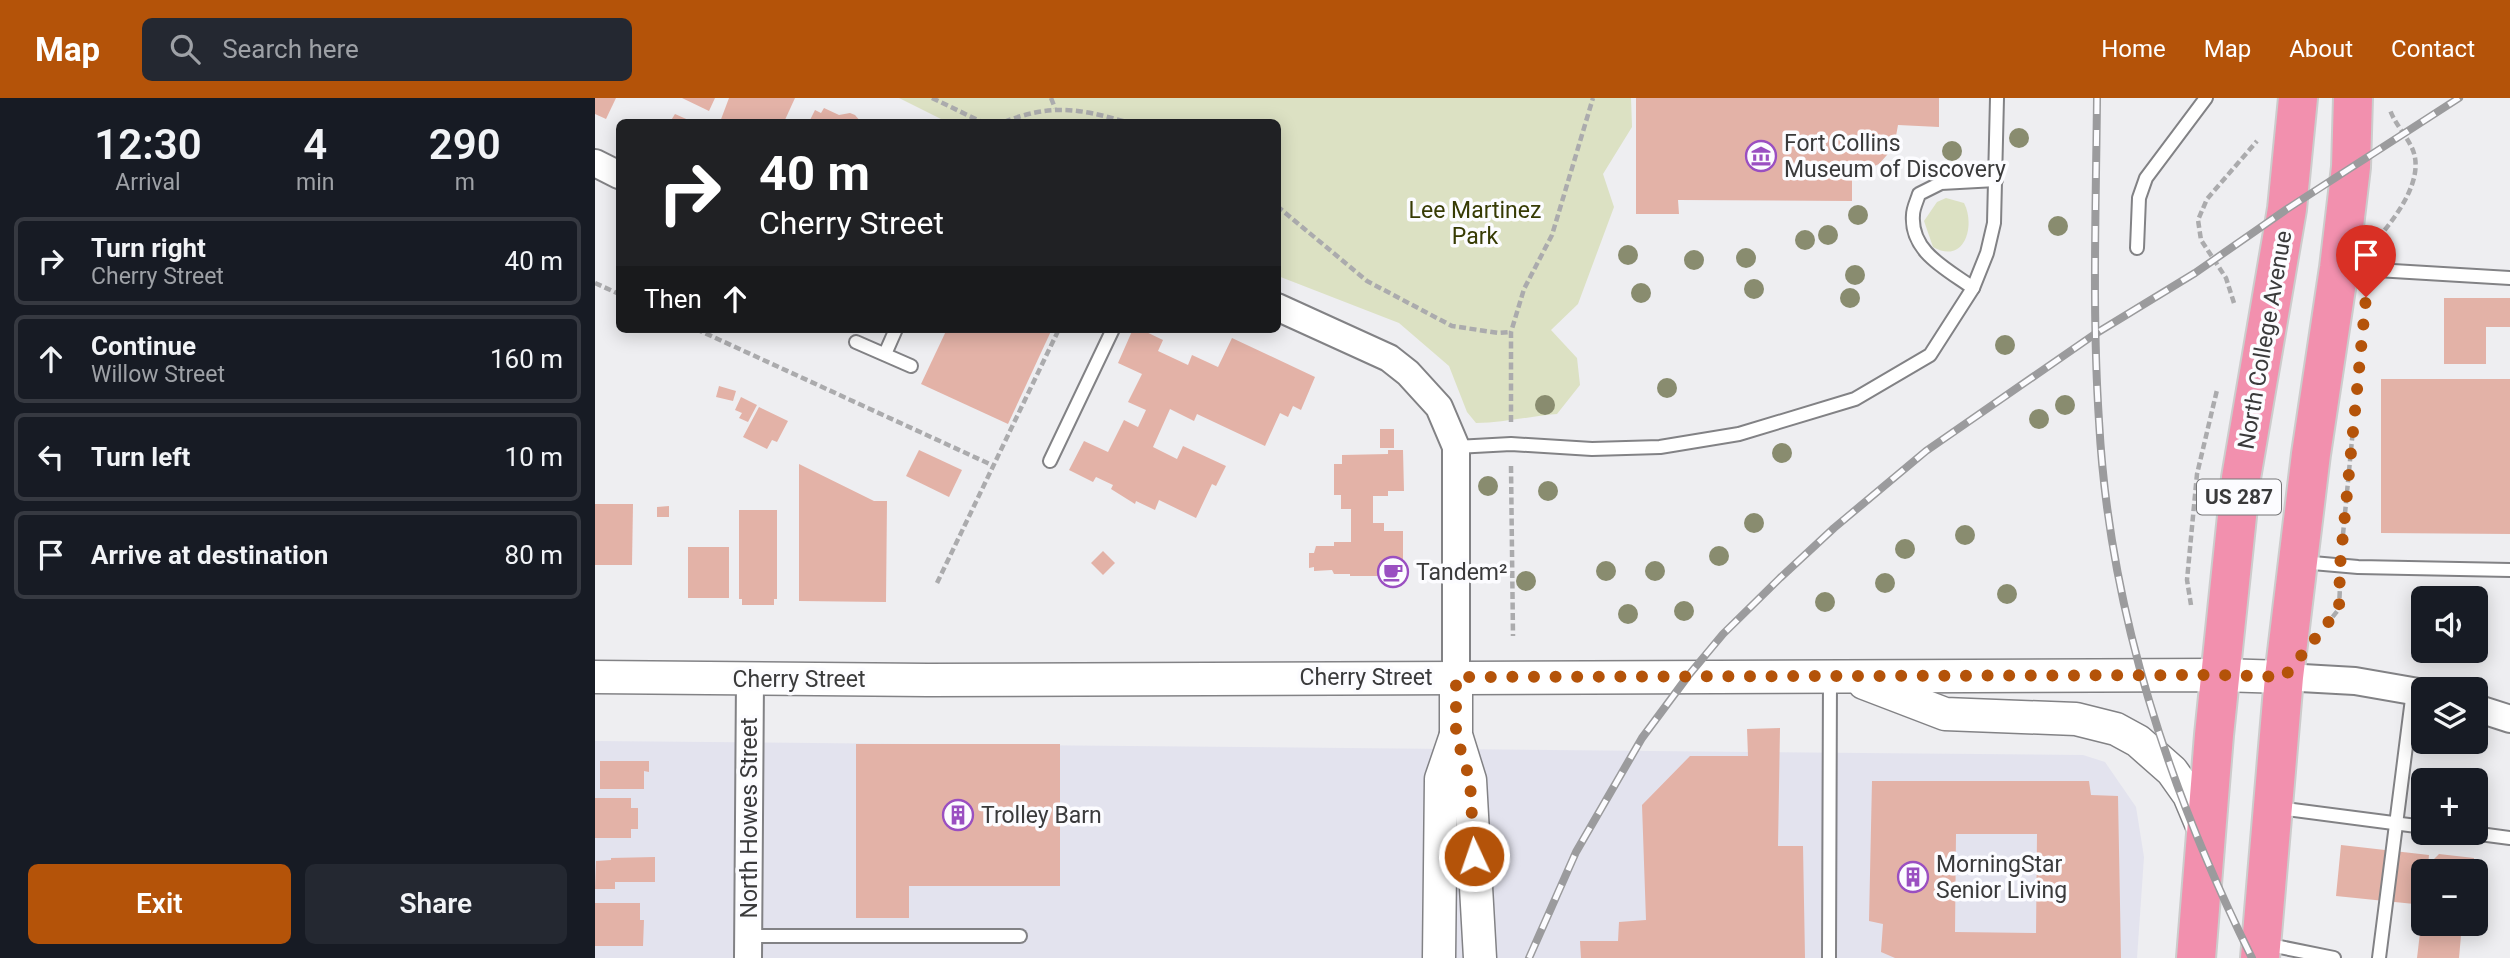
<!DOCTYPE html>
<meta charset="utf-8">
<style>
:root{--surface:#171b24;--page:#242831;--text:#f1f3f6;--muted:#9ea1a6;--line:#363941;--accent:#b45309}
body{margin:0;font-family:Roboto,sans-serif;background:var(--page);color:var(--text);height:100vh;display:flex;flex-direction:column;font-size:26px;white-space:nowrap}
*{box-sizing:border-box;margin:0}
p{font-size:23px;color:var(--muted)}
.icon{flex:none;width:38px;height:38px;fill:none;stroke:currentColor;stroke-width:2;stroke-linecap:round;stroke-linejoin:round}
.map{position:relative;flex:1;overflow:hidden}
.panel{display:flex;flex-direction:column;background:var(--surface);width:595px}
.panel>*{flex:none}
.top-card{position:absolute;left:21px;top:21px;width:665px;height:214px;border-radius:10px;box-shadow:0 4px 18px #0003;background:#202124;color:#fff;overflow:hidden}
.buttons{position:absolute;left:1816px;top:488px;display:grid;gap:14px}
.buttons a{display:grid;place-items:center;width:77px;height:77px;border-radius:10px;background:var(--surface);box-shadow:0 4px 18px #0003;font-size:35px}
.pin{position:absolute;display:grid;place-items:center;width:60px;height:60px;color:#fff;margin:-72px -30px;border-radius:50% 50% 50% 0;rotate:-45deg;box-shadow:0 0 7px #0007}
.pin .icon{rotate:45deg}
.me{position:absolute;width:77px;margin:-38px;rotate:357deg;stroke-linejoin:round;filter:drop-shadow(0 0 5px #0008)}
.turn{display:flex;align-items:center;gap:24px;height:147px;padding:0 28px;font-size:32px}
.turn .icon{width:91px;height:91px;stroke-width:2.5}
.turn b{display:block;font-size:49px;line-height:60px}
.then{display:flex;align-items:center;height:66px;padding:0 28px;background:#0003;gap:14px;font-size:26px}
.eta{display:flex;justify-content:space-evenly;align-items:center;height:119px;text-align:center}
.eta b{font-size:42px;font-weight:600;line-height:49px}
.cta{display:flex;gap:14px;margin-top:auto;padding:14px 28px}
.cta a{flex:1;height:80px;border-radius:10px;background:var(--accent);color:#fff;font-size:28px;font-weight:600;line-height:80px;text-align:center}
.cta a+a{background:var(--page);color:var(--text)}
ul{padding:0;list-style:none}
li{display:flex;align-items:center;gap:21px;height:88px;margin:0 14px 10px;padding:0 14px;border:4px solid var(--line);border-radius:10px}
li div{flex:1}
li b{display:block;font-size:26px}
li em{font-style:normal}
header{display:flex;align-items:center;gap:42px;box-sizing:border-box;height:98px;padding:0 35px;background:var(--accent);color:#fff}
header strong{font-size:33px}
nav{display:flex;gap:38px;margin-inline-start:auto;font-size:24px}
.search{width:490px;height:63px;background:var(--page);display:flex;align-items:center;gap:18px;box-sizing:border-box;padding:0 24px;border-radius:10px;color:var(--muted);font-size:26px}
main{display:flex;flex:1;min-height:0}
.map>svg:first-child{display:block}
.built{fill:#e3e3ee}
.green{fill:#dce1c3}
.building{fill:#e3b2a7;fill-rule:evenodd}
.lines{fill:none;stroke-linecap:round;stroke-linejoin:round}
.service-casing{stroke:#828285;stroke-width:16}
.minor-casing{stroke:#828285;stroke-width:30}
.tertiary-casing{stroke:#828285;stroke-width:35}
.trunk-casing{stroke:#ccc;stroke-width:42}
.path{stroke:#ababad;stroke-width:4.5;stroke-dasharray:7 3.5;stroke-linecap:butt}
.service{stroke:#fff;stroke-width:12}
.minor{stroke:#fff;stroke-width:26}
.tertiary{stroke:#fff;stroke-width:32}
.trunk{stroke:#f290ae;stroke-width:38}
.rail-casing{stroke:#9b9b9d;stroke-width:8}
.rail{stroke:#fcfcff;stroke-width:5;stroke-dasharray:16;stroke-linecap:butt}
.tree{fill:#898c6f}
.route{stroke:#b45309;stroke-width:12;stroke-dasharray:0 21.6}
.labels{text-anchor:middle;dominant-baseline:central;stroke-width:7;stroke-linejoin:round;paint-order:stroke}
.shield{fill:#fcfcff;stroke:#747476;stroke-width:2}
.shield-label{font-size:21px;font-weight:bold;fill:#3a3a3b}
.poi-label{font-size:23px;fill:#3a3a3b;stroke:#fcfcff;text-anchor:start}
.park-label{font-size:23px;fill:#373b04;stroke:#fcfcff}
.street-label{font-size:23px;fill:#3a3a3b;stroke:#fcfcff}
</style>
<header>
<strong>Map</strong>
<div class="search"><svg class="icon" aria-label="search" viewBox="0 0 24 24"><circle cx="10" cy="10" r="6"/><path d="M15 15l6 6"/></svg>Search here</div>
<nav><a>Home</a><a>Map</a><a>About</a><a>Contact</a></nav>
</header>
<main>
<section class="panel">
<div class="eta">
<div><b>12:30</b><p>Arrival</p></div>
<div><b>4</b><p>min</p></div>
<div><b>290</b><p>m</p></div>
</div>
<ul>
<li><svg class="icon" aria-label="right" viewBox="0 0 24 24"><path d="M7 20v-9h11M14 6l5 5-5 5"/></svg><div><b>Turn right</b><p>Cherry Street</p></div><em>40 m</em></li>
<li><svg class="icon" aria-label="ahead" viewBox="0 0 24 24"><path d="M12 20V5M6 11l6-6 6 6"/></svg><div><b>Continue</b><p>Willow Street</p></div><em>160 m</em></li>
<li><svg class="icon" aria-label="left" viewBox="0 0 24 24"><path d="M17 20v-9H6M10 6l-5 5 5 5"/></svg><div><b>Turn left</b></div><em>10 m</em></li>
<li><svg class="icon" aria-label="arrive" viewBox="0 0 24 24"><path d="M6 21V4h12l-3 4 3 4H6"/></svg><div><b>Arrive at destination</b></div><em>80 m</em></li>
</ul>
<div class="cta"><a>Exit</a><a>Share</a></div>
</section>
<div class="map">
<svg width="1915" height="860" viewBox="0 0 1915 860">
<rect width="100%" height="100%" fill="#eeeef1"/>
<polygon class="built" points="0,643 1488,657 1510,664 1541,709 1549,759 1542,860 0,860"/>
<g class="green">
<path d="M304,0H1036L1037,29L1008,76L1019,109L983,206L956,232L982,260L985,287L962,316C935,318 909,325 881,325L872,314L854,268L804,225L683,178L682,24H352Z"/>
<path d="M1351,100L1369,105C1381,128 1369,167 1338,149L1329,123L1342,104Z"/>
</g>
<g class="building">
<polygon points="0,0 21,0 11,21 0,16"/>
<polygon points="87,0 120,0 114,13"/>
<polygon points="134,0 200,0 189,24 125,24"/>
<polygon points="1041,0 1344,0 1344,29 1303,27 1299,49 1284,66 1257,78 1257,103 1083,102 1084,116 1041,116"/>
<polygon points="229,10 244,17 255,15 260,17 266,24 214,24 220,12 226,15"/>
<polygon points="80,16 98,24 75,24"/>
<polygon points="1849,200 1915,200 1915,229 1891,229 1891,266 1849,266"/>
<polygon points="352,231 457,231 413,326 326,286"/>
<polygon points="538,231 545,231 568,242 563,253 593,267 597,257 623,269 637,240 720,279 706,312 698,308 693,319 685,315 670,348 602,316 599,323 575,311 558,349 582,361 588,348 631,368 621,388 617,386 601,420 564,402 560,412 541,403 540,406 516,391 518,387 501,379 498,384 474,372 489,343 513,354 529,322 543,329 551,312 533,304 547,276 523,265"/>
<polygon points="1786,281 1915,281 1915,436 1786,435"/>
<polygon points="124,288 141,293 138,303 121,299"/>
<polygon points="146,299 162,307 153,324 144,320 147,315 140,312"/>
<polygon points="164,309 193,323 182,344 177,342 172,351 148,339"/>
<rect x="785" y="331" width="14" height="19"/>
<polygon points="324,352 367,372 354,399 311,378"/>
<polygon points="793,352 808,352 809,393 793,393 793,398 778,398 778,425 789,425 789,433 808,433 808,483 790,483 790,478 755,478 755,476 739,476 737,472 719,473 719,469 714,470 714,455 719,455 721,448 739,448 739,444 756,444 756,411 746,411 746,397 739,397 739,366 747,366 747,357 793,356"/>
<polygon points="204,366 279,403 292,403 291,504 204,503"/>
<polygon points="0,406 38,406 37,467 0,467"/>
<polygon points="74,408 74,419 62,419 62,409"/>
<polygon points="144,412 182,412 182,501 179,501 179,507 147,507 147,501 144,501"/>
<rect x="93" y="449" width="41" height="51"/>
<polygon points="508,453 520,465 508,477 496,465"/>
<polygon points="1185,630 1183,748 1208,748 1210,860 986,860 985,843 1023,843 1024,824 1051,822 1047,707 1095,658 1153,658 1152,631"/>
<polygon points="261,646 465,646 465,788 314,788 314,820 261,820"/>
<polygon points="5,663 54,663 54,674 49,673 49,691 5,691"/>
<path d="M1277,683H1494L1496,697L1523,698L1526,860H1300L1286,854L1288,826L1274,823ZM1361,736H1442L1441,835L1360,834Z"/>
<polygon points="1881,689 1885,689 1883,710 1881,710"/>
<polygon points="0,700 36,700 36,710 43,710 43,731 36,731 36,740 0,740"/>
<polygon points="1746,747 1834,757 1833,767 1844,756 1879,760 1878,774 1829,774 1829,807 1741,798"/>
<polygon points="60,759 60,784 20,784 20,791 0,791 1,763 16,762 16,760"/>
<polygon points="0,805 45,805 45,822 49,822 48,848 0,848"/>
<polygon points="1827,818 1829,826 1867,826 1864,860 1822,860"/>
</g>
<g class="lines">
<g class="service-casing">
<g id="service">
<polyline points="1542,150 1544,100 1551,80 1611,0"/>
<polyline points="1748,170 1915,180"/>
<path d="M1378,190C1352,171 1315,154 1318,117C1318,110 1322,103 1324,96L1346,85L1401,82"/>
<polyline points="261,244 316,268"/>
<polyline points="290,256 301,231"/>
<polyline points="861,349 916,346 997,351 1065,349 1144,336 1260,301 1335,257 1378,190 1392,155 1399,125 1402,0"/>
<polyline points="455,363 518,231"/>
<polyline points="1706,464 1763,469 1915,472"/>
<polyline points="1683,710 1829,729"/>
<polyline points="1877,735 1915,740"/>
<polyline points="153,838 425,838"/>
<polyline points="1670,846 1739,860"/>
<polyline points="1234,860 1235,578"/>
<polyline points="1784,860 1818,593"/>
</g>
</g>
<g class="minor-casing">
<g id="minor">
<polyline points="0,65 24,77"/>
<polyline points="682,209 794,260 813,275 844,309 861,349 861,579"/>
<polyline points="1689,579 1760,583 1829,595"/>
<polyline points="1881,610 1915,621"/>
<polyline points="153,860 155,581"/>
</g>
</g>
<g class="tertiary-casing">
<g id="tertiary">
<polyline points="0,579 333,582 1626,577 1689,579"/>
<polyline points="861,579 861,637 875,682 885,860"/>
<polyline points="1269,585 1350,616 1481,621 1521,631 1543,643 1577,673 1594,697 1610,735"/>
<polyline points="844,860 846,681 861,637"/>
</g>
</g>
<g class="trunk-casing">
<g id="trunk">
<polyline points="1601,860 1619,637 1646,380 1692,111 1703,0"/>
<polyline points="1665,860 1689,579 1716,356 1744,170 1756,69 1758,0"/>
</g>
</g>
<g class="path">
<polyline points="337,0 387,24"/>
<polyline points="456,0 460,10"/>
<path d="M409,24C455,6 484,10 531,24"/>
<polyline points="682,108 772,183 857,228 904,235 916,234"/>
<path d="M1783,140C1801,119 1831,80 1817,50C1811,37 1800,26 1795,12"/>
<polyline points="0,185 24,196"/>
<polyline points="1639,205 1631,180 1606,142 1603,122 1612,101 1662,43"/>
<polyline points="101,231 399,368"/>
<polyline points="916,324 916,234 929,191 957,137 998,0"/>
<polyline points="916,368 918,538"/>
<polyline points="1747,447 1758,331"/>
<polyline points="342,485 464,231"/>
<polyline points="1596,507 1592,482 1602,376 1622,292"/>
<polyline points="1731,527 1744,511 1745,488"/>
</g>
<use href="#service" class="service"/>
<use href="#minor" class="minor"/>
<use href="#tertiary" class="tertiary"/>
<use href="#trunk" class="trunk"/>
<g class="rail-casing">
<g id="rail">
<path d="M1502,0C1501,108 1497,216 1504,323C1514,511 1574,693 1657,860"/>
<polyline points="934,860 981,754 1047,640 1093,578 1128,536 1185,480 1239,430 1331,353 1500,236 1600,175 1692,111 1864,0"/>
</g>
</g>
<use href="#rail" class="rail"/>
</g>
<g class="tree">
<circle cx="1424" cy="40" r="10"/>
<circle cx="1357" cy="53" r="10"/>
<circle cx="1263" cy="117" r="10"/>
<circle cx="1463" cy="128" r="10"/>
<circle cx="1233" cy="137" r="10"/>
<circle cx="1210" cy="142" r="10"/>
<circle cx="1033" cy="157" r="10"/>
<circle cx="1151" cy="160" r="10"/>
<circle cx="1099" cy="162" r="10"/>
<circle cx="1260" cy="177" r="10"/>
<circle cx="1159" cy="191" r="10"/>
<circle cx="1046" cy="195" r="10"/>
<circle cx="1255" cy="200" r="10"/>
<circle cx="1410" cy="247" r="10"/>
<circle cx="1072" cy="290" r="10"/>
<circle cx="950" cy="307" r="10"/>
<circle cx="1470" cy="307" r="10"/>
<circle cx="1444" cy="321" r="10"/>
<circle cx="1187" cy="355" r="10"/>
<circle cx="893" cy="388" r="10"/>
<circle cx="953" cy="393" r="10"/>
<circle cx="1159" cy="425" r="10"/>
<circle cx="1370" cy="437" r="10"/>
<circle cx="1310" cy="451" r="10"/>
<circle cx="1124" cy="458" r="10"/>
<circle cx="1011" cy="473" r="10"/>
<circle cx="1060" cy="473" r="10"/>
<circle cx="931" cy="483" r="10"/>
<circle cx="1290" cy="485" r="10"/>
<circle cx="1412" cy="496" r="10"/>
<circle cx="1230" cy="504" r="10"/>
<circle cx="1089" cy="513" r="10"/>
<circle cx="1033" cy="516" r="10"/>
</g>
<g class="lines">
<polyline class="route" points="879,758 875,682 861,637 861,579 1626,577 1689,579 1744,511 1745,468 1771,199"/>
</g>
<defs>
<g id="museum-ring" transform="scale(1.575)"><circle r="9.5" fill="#fcfcff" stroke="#9a4fc1" stroke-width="1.5"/><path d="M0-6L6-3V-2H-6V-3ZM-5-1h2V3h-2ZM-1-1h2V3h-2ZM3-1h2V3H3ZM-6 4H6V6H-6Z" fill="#9a4fc1"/></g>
<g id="cafe-ring" transform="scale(1.575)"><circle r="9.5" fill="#fcfcff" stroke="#9a4fc1" stroke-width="1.5"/><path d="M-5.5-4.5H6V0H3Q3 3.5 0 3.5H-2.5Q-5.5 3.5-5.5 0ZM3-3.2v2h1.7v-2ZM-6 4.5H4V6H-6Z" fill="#9a4fc1"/></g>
<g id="building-ring" transform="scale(1.575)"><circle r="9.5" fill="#fcfcff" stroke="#9a4fc1" stroke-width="1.5"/><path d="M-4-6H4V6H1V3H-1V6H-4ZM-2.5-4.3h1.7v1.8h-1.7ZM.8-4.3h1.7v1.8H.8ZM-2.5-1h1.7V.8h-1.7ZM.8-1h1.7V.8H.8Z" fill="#9a4fc1"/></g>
</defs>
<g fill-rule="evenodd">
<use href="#museum-ring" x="1166" y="58"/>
<use href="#cafe-ring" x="798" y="474"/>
<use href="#building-ring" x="363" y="717"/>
<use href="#building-ring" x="1318" y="779"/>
</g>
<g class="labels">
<rect class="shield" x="1602" y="381.5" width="84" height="35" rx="5"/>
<g class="shield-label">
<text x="1644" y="399">US 287</text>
</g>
<g class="poi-label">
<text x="1189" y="45">Fort Collins<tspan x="1189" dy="26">Museum of Discovery</tspan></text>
<text x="821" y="474">Tandem²</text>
<text x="386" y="717">Trolley Barn</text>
<text x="1341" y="766">MorningStar<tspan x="1341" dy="26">Senior Living</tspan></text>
</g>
<g class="park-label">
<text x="880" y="112">Lee Martinez<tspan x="880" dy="26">Park</tspan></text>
</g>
<g class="street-label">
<text transform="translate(1670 242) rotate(-80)">North College Avenue</text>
<text x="771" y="579">Cherry Street</text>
<text x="204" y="581">Cherry Street</text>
<text transform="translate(154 720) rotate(-90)">North Howes Street</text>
</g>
</g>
</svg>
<div class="buttons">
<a><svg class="icon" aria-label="sound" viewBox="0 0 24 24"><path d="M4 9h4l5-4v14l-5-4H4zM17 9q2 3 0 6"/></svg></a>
<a><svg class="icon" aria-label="layers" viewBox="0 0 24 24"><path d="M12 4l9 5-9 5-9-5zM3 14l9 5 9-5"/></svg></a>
<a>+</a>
<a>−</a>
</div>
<div class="pin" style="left:1771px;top:199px;background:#d93025"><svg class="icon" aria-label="arrive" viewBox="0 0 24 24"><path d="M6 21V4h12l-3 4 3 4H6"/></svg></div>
<svg class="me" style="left:879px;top:758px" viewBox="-20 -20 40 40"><circle r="17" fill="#b45309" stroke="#fff" stroke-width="3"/><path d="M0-11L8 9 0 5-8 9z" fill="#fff"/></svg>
<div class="top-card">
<div class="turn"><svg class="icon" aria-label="right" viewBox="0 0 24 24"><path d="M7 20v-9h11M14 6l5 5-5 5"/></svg><div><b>40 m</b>Cherry Street</div></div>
<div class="then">Then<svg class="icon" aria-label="ahead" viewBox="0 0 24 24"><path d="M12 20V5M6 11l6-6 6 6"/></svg></div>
</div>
</div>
</main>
